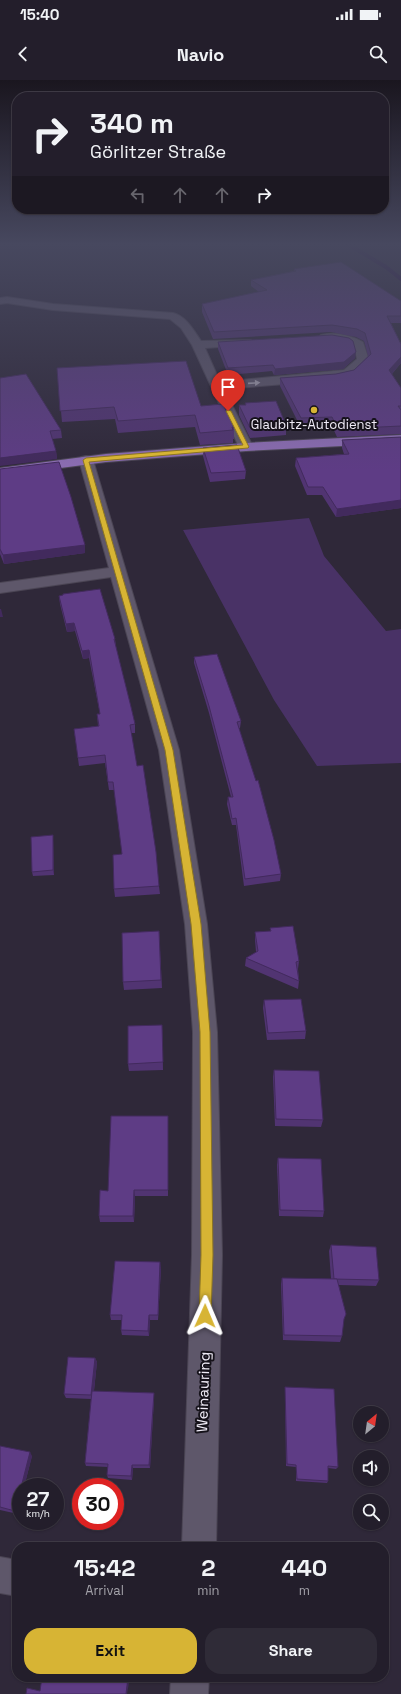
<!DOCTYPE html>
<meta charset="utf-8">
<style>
:root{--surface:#231e2b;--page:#2f2b37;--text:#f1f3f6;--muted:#a3a2a9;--line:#403c47;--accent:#d7b434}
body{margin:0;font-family:"Space Grotesk",sans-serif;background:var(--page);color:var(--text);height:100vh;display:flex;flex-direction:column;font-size:15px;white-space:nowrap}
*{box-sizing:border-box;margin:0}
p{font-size:13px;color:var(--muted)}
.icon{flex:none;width:22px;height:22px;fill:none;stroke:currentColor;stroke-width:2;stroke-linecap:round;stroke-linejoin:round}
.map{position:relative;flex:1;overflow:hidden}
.panel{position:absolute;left:12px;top:1462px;width:377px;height:140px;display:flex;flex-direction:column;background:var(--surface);border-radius:16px;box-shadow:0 1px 3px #0004,0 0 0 1px var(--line)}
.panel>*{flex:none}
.top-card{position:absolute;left:12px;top:12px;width:377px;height:122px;border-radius:16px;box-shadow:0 1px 3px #0004,0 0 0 1px var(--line);background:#231e2b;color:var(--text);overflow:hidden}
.needle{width:26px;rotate:29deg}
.fabs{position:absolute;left:353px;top:1326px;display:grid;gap:8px}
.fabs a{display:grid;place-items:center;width:36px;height:36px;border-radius:50%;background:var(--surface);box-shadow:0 1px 3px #0004,0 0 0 1px var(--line);font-size:20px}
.speed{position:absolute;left:12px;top:1398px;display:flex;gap:8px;font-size:20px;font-weight:700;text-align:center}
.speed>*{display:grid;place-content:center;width:52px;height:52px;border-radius:50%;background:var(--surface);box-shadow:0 1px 3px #0004,0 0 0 1px var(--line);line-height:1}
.speed small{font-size:10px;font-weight:400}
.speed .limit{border:6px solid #d22;background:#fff;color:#111}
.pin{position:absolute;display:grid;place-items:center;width:34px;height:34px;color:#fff;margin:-41px -17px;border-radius:50% 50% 50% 0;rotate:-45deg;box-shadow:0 0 4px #0007}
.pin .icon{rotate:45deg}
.me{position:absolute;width:44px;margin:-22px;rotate:1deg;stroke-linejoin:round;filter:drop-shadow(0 0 3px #0008)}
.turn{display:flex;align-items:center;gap:14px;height:84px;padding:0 12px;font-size:18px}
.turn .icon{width:52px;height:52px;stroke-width:2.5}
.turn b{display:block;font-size:28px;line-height:34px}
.lanes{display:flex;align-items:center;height:38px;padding:0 12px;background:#0003;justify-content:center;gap:20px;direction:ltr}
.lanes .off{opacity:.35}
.eta{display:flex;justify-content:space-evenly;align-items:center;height:68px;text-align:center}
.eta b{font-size:24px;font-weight:800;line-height:28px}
.cta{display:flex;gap:8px;margin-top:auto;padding:8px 12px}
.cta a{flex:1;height:46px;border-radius:16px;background:var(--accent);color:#111;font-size:16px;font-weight:800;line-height:46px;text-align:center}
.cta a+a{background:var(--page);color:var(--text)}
.status{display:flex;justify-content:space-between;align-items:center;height:28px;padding:0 20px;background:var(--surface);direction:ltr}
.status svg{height:11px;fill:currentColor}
header{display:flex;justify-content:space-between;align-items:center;height:52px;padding:0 12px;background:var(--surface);font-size:18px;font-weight:800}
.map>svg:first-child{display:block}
.green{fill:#493266}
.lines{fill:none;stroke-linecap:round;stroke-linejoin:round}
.stream{stroke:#22063c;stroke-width:4}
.minor-casing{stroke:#4b4554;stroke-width:2}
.major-casing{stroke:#4b4554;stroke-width:2}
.minor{fill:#5e576a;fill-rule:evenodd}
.major{fill:#8c6db3;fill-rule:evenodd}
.wall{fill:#513472}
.shaded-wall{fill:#422a5d}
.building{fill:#5e3c85;stroke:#422a5d}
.oneway{fill:#a7a2b0}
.route{fill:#d7b434;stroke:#8c7522}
.poi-dot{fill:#d7b434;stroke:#15121a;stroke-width:1.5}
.labels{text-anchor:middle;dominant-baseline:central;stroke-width:4;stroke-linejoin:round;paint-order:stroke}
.far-poi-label{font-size:13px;fill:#f0ecf7;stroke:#15121a}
.street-label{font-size:15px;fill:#f0ecf7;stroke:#15121a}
</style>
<div class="status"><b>15:40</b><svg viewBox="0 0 49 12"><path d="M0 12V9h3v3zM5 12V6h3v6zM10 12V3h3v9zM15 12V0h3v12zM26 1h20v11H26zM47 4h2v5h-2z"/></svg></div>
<header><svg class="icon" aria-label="back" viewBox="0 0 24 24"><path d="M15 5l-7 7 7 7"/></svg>Navio<svg class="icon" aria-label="search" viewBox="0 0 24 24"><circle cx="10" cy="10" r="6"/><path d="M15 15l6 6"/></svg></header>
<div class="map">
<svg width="401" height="1614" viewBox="0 0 401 1614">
<rect width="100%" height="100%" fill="#2f2839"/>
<polygon class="green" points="309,438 324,476 386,551 401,549 401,683 317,686 274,620 183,450"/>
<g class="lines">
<polyline class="stream" points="349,165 386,187 401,199"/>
<g class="minor-casing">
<g id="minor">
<path d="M7,217L53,224L173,233C186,236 194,251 201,261L251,260L253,262L251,264L247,265L205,268L220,302L344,290L357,279L354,266L343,261L321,259L319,257L321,255C335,251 351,255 363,262L369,280L352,296L335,300L224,309L253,367L251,370H241L239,367L192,265L181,248L170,239L53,230L7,223L0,224V218Z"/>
<polygon points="86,376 91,377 93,380 179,670 207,844 217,952 222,1175 216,1467 182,1467 192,1175 193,952 185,844 159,670 111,497 0,513 0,503 109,488 79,380 81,377"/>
<polygon points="0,1477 17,1480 17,1516 0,1513"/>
<polygon points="171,1597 209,1597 208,1614 170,1614"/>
</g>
</g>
<g class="major-casing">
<polygon id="major" points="401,355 401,363 246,371 106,382 0,396 0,388 106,374 246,363"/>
</g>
<use href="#minor" class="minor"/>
<use href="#major" class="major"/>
</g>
<g class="wall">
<polygon points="294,189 401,221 401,243 391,243 401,264 401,283 392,294 401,308 401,354 337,357 331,344 300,346 280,306 280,298 336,294 354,290 368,276 364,261 356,257 331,252 213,259 202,232 202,224 259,212 251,206 251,200 294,191"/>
<polygon points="218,262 355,278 343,289 274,295 272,291 228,295 218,269"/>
<polygon points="57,288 201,326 234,347 234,359 233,359 233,363 200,365 195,347 118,353 115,339 62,342"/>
<polygon points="0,298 61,350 62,358 52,359 56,371 57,379"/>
<polygon points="245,323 286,345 286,355 250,358 239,335 239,325 245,325"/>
<polygon points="401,357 401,428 336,437 322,415 307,415 295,386 296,378 344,374 342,368 342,360"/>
<polygon points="203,368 246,391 245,399 210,402 203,376"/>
<polygon points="0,389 85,465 85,473 4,484 0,474"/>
<polygon points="59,516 115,559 116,567 135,644 135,653 131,653 137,686 159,806 160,814 115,817 114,809 122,774 114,710 109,710 105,683 79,686 74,649 98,646 97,634 100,634 89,578 83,579 75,551 67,552 60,524"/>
<polygon points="194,577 241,641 240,648 239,648 281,794 280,801 244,806 236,745 232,745 227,724 228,717 231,717 209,633 194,583"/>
<polygon points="53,759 54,795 33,796 32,792"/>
<polygon points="270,848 299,881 298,889 299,901 298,909 245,886 246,878 256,872 255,860 255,852 270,851"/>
<polygon points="159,851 162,908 124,910 123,902"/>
<polygon points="264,920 306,951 305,959 267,960 263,928"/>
<polygon points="162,945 163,990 129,991 128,984"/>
<polygon points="274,990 323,1040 321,1047 275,1046 273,997"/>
<polygon points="168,1042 168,1116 135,1116 134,1142 100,1142 99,1136 108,1111"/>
<polygon points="278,1078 324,1131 323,1137 279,1136 277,1085"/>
<polygon points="331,1165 379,1200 376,1206 339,1205 343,1240 342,1256 340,1262 283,1260 281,1204 282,1198 331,1199 329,1171"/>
<polygon points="161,1188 158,1240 150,1240 149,1256 122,1255 121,1250 122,1240 111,1240 110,1235"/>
<polygon points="95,1278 97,1282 94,1311 154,1313 154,1318 150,1388 133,1388 132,1400 108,1398 107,1395 108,1387 86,1386 85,1383 91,1319 66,1318 64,1314"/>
<polygon points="285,1307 338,1387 336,1389 328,1388 328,1401 327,1403 296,1401 296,1387 286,1386 285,1309"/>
<polygon points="0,1366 32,1376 24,1407 21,1407 21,1421 18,1434 0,1430"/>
</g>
<g class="shaded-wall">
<polygon points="356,272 355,278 343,289 274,295 275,289"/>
<polygon points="401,277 401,283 388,298 389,290"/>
<polygon points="56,371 57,379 0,386 0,378"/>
<polygon points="401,420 401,428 336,437 337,429"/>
<polygon points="85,465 85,473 4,484 3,475"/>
<polygon points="0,529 1,529 3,537 0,537"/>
<polygon points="74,543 75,551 67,552 66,544"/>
<polygon points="89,570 89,578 83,579 82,571"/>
<polygon points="53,755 53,759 54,795 53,790"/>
<polygon points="134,1110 135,1116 134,1142 133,1136"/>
<polygon points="160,1182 161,1188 158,1240 158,1235"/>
<polygon points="149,1235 150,1240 149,1256 148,1251"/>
<polygon points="95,1278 97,1282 93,1319 91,1315"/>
<polygon points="154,1313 154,1318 150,1388 149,1385"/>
<polygon points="30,1372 32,1376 24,1407 21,1407 21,1421 18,1434 15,1431"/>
<polygon points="132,1385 133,1388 132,1400 131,1396"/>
<polygon points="128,1597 130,1597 127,1614 126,1614"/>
</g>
<g class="building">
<polygon points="341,182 401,221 401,236 387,236 401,264 401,277 389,290 401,308 401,326 398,326 401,330 401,346 338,349 332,337 301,338 280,298 336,294 354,290 371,274 365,253 357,249 332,245 214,252 202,224 267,210 251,200 296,191 294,189"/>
<polygon points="332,255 349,258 353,261 356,272 344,282 275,289 273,285 228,288 218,262"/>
<polygon points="186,281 201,326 223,324 234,347 232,347 233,350 200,353 195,335 118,341 114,327 60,331 57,288"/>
<polygon points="26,294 61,350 50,351 56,371 0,378 0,298"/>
<polygon points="276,321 286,345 250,348 239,325 246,325 245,323"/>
<polygon points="401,357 401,420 337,429 323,407 308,407 296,378 349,374 342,360"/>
<polygon points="237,365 246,391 211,393 203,368"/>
<polygon points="59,382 71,417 85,465 3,475 0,469 0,389"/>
<polygon points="100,509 115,559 114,559 131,627 135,644 130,645 137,686 143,685 156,772 159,806 114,809 113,775 122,774 113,702 108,702 105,675 78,678 74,649 99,646 97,634 100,634 89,570 82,571 74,543 66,544 59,516 63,515 63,514"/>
<polygon points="217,574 241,641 237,642 256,701 258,700 274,760 281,794 245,799 236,738 232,739 228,717 233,717 209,626 194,577"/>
<polygon points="53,755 53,790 32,792 31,757"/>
<polygon points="293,846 299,881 296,882 299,901 246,878 258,871 255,852 271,851 270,848"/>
<polygon points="159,851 161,900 123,902 122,853"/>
<polygon points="301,919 306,951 268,953 264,920"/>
<polygon points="162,945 163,982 128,984 128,946"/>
<polygon points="274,990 319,991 323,1040 276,1039"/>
<polygon points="111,1036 168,1036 168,1110 134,1110 133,1136 99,1136 100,1110 108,1111"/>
<polygon points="278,1078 321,1079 324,1131 280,1130"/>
<polygon points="331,1165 376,1167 379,1200 334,1199"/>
<polygon points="115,1181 160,1182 158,1235 149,1235 148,1251 121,1250 122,1235 110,1235"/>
<polygon points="282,1198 337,1199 346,1234 344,1239 342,1256 284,1255"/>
<polygon points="68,1277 95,1278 91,1315 64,1314"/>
<polygon points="285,1307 334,1309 338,1387 328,1386 328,1401 297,1399 296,1385 287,1384"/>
<polygon points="92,1311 154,1313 149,1385 132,1385 131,1396 107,1395 108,1384 85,1383"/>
<polygon points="0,1366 30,1372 15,1431 0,1427"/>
<polygon points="42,1597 128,1597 126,1614 26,1614 27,1608 40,1611"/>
</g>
<defs><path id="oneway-solid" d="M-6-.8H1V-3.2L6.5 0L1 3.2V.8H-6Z"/></defs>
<use class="oneway" href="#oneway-solid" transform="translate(254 303) rotate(-4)"/>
<linearGradient id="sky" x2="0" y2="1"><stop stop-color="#1a161f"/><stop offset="0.42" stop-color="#47485f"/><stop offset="1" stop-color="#47485f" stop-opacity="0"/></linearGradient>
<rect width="401" height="391" fill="url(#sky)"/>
<polygon class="route" points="228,330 231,331 249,367 248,368 89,382 173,670 201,844 210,952 213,1175 211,1236 210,1241 205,1242 201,1241 199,1236 201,1175 200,952 191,844 165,670 83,380 86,378 243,365 226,331"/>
<circle class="poi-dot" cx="314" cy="330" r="4"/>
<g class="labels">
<g class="far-poi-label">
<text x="314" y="344">Glaubitz-Autodienst</text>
</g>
<g class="street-label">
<text transform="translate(203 1312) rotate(-88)">Weinauring</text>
</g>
</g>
</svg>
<div class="fabs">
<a><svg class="needle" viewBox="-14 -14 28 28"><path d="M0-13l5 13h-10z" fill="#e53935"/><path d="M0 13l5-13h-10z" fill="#a3a2a9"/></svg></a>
<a><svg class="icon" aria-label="sound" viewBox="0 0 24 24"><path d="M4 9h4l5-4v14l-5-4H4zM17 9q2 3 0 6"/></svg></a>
<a><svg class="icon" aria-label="search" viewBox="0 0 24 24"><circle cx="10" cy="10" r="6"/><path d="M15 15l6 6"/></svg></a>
</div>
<div class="speed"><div>27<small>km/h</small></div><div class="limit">30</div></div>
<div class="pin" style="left:228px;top:331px;background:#d93025"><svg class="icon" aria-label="arrive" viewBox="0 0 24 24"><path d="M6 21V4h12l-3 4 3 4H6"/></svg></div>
<svg class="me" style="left:205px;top:1236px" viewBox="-20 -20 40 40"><path d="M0-17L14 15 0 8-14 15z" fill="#d7b434" stroke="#fff" stroke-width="4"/></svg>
<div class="top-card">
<div class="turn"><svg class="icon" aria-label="right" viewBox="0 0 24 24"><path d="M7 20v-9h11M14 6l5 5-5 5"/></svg><div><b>340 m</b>Görlitzer Straße</div></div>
<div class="lanes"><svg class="icon off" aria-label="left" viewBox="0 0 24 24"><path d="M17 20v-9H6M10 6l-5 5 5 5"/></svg><svg class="icon off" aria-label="ahead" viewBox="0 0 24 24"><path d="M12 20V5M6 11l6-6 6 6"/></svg><svg class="icon off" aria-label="ahead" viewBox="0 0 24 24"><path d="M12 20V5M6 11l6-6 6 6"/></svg><svg class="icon" aria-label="right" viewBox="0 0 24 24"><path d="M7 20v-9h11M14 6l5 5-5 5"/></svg></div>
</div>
<section class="panel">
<div class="eta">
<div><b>15:42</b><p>Arrival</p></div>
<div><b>2</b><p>min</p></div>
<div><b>440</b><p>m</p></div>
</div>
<div class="cta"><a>Exit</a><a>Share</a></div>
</section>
</div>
